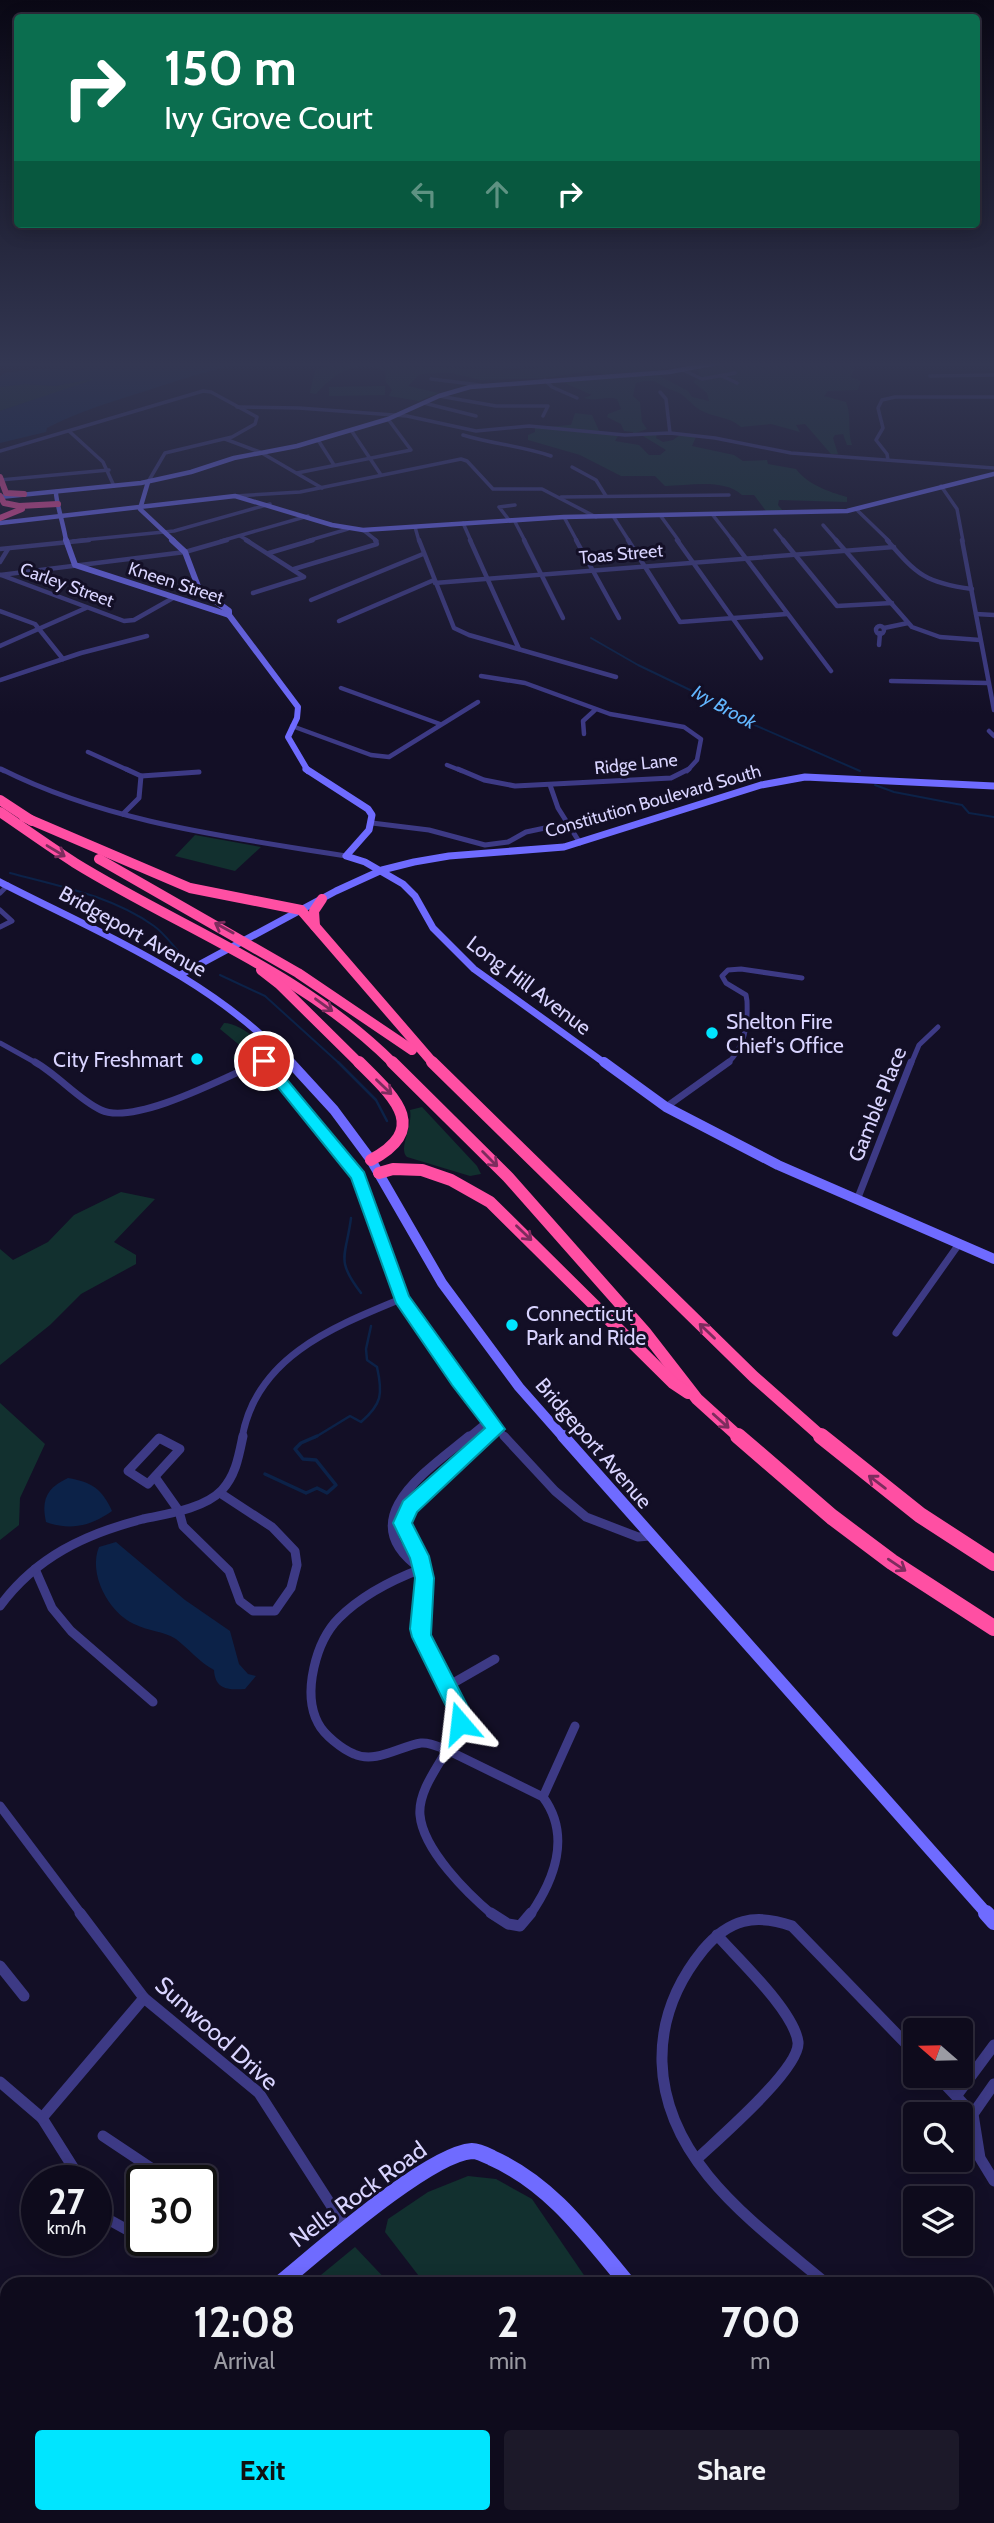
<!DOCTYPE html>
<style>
:root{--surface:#0e0b1c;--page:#1c1929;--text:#f1f3f6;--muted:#9b9ba3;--line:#2e2b3b;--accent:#00e5ff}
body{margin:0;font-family:Cabin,sans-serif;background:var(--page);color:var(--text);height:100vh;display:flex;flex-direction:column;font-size:26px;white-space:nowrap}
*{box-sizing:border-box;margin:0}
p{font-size:23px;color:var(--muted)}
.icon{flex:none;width:38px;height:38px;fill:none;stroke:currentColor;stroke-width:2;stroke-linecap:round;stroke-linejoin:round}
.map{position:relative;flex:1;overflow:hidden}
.details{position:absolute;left:0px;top:2277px;width:994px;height:247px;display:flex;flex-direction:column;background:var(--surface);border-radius:21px 21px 0 0;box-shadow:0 4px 18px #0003,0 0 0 2px var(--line)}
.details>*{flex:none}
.top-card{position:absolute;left:14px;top:14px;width:966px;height:214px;border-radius:7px;box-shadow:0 4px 18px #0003,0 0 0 2px var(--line);background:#0b6e4f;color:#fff;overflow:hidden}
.needle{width:46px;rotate:290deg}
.controls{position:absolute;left:903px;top:2018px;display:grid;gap:14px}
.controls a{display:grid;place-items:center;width:70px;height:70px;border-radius:7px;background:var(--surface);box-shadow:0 4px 18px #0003,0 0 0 2px var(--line);font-size:35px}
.speed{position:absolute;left:21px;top:2165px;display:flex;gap:14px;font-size:35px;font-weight:700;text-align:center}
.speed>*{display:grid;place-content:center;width:91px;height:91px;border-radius:50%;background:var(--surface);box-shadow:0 4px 18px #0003,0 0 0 2px var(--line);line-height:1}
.speed small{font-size:18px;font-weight:400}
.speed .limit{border:4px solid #111;border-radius:10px;background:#fff;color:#111}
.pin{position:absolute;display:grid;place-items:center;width:60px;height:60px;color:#fff;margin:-30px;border:4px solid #fff;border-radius:50%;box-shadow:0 2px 7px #0007}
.me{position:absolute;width:77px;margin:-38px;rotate:343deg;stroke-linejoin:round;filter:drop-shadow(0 0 5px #0008)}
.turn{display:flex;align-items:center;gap:24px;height:147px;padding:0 35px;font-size:32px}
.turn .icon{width:91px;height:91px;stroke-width:2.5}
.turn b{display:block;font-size:49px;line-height:60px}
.lanes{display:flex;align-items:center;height:66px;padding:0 35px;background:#0003;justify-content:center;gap:35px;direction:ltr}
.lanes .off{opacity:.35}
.eta{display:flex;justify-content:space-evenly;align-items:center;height:119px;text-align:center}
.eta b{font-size:42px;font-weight:800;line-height:49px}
.cta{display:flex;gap:14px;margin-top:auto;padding:14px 35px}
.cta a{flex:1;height:80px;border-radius:7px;background:var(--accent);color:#111;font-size:28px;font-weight:800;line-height:80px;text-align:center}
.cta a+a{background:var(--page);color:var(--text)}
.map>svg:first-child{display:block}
.green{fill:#12302f}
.water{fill:#0c2248}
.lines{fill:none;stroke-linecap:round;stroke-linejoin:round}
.stream-far2{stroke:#0c2248;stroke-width:2}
.stream-far1{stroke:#0c2248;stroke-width:2.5}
.stream{stroke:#0c2248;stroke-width:3.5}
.street-far5{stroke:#3d3a85;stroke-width:3.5}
.street-far4{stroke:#3d3a85;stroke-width:4.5}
.street-far3{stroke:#3d3a85;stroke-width:5}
.street-far2{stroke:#3d3a85;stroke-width:7}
.street-far1{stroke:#3d3a85;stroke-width:9}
.street{stroke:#3d3a85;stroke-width:11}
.secondary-far5{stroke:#6f6bff;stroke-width:4.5}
.secondary-far4{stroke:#6f6bff;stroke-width:6}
.secondary-far3{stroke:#6f6bff;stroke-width:7}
.secondary-far2{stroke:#6f6bff;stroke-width:10}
.secondary-far1{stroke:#6f6bff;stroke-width:12}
.secondary{stroke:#6f6bff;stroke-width:16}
.highway-far3{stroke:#ff4fa3;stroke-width:6}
.highway-far2{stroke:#ff4fa3;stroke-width:10}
.highway-far1{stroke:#ff4fa3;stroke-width:12}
.highway{stroke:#ff4fa3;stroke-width:16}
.oneway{stroke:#7d2c5e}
.route{fill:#00e5ff;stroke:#0095a6;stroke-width:2}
.poi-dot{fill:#00e5ff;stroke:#130f26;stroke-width:2.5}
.labels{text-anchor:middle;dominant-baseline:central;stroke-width:6;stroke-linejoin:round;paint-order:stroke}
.far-street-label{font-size:18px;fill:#d9d4ff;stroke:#130f26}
.far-water-label{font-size:19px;font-style:italic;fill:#62b6ff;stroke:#130f26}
.street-label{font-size:21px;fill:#d9d4ff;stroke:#130f26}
.poi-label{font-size:21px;fill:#d9d4ff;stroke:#130f26;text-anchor:start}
.near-street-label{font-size:24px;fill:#d9d4ff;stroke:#130f26}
</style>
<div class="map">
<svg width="994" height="2523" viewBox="0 0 994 2523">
<rect width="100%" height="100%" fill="#130f26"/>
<g class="green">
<path d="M613,361H682L677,362L681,367L639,372L604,374L591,371L543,378L481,380L450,373L420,374L408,386L439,393L419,401L389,396L392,390L386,382L385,371C355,359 335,373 316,394L310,393L315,370L335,364L514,370Z"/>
<path d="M745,361C753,361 758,364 766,364C789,362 836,354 855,368L851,377L861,381L858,390L828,391L824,396L846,402C852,416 847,431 852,445H847L843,434L835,435L833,438L838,454H831L805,424L796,425L800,432L771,424L741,427C729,416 714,418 700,410C692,405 686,396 677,392C669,389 665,388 658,383C651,379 643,381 636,383L633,396L640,402L642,422L647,429L633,434V432L624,431L621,424L607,417L608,414L621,409L617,399C606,396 596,402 584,398L592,395L560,381L658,375L688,391L692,397L709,401L707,393L693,382L701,376L696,370Z"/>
<polygon points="99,377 96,380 0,411 0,387 25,384 55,386"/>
<polygon points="385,386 385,395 329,396 329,387"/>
<path d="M575,413L592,415L600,433L618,436L615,441L639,445L649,455H660L666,450L643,436L657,434L656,438L663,442L673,440L680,435L696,437L692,446L734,455L743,461L767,460L768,464L796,469C807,484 829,492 847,497V502L779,500L778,505L783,511H766L754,495H742C723,478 689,486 665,486L655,476H621L580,455L528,440V435L535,432V428L571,425Z"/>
<polygon points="195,835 261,847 235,871 175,856"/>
<path d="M224,1023C238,1023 264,1041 266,1055L245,1065L235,1064L233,1057L243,1048L220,1029Z"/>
<path d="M422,1107L477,1166L481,1174L470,1176L407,1157C398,1148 413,1128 410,1110Z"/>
<polygon points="121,1192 155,1199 114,1242 136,1255 136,1264 81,1294 50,1325 0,1365 0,1249 13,1260 48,1242 74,1215"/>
<polygon points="0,1403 45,1444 20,1498 19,1525 0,1540"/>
<polygon points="468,2176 496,2179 532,2199 590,2284 425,2284 385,2232 388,2219 428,2192"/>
<polygon points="355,2247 390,2284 310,2284"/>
<polygon points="0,2430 7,2433 7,2516 520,2516 520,2523 0,2523"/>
<polygon points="832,2516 834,2523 645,2523 637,2517"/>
</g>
<g class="water">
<path d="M3,361H260C222,366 186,378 149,390C114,401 79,411 47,428L46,432L0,443V411L98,378L55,386L25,384L0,387V376L5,373L39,368L89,370L31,366Z"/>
<polygon points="342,361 601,361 548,367 488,368"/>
<path d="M68,1478C92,1482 102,1489 112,1511C91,1526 70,1531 46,1522C41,1499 47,1488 68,1478Z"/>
<path d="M116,1542L185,1600L230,1631L239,1664L248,1674L256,1676L245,1689C229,1690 215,1690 214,1670C199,1662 189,1649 176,1639C163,1631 148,1631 134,1624C108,1612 88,1573 99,1547Z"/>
</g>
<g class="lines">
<g class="stream-far2">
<polyline points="591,638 638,665 736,712 743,720 860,771"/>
<polyline points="875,785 894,792 962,805 969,813 994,817"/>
<path d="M10,873C59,886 112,896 154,926C165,934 172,945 181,954"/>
<polyline points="220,975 265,996 340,1064"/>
</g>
<g class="stream-far1">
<polyline points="338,1062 376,1100 387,1121"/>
<path d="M351,1218C346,1257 335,1259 361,1293"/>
<path d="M314,1438L350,1416L361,1422C382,1404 383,1394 377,1367L367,1360L366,1349L371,1326"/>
</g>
<polyline class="stream" points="265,1474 306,1493 317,1488 327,1493 336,1485 316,1460 303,1459 295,1449 301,1443 317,1436"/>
<g class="street-far5">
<polyline points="881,364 918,361"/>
<polyline points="683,370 702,379 735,373"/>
<polyline points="722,376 737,383"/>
<polyline points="930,376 994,375"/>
<polyline points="431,379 480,385"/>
<polyline points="545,380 552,387 577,398"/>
<polyline points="660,392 666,399 670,433"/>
<polyline points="439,396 496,406 548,406 543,416"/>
<polyline points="424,403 476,416"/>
<polyline points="237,407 299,408 407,416 476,431 529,426 625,435 670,433 715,438 791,453 994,468"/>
<polyline points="351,430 381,475"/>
<polyline points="69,431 103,462 114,486"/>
<path d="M463,435C492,444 522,446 551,456"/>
<polyline points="225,439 260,452 322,488"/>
<polyline points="318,440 334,465"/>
<polyline points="0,451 203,391 211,392 257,417 255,424 232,437 165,453 148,482"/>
<polyline points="888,460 887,454 876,440 883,428 878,408 882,400 895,397 994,397"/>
<polyline points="572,467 596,480 606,496"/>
<polyline points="297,473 411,450 388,419"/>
<polyline points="0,480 109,470"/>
<polyline points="941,486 957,509 963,541"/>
<polyline points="235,496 300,492 461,459 467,461 493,489 542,489 596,517"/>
<polyline points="561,497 729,495"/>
<polyline points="857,510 889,541"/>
<polyline points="712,514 733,541"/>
<polyline points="660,515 679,541"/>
<polyline points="613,516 629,541"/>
<polyline points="564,517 577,541"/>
<polyline points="509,520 499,507 515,505"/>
<polyline points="514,520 525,541"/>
<polyline points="463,523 471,541"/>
<polyline points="823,525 837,541"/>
<polyline points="415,527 419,541"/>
<polyline points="363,530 377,541"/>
<polyline points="775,530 784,541"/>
<polyline points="240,536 249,541"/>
<polyline points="73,541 174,531 270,504"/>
<polyline points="221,541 308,516"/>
<polyline points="307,541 348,529"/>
</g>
<g class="street-far4">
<polyline points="246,540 304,577 253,593"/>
<polyline points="419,540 454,628 469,635 616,677"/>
<polyline points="470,540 519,649"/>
<polyline points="524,540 563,618"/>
<polyline points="576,540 619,618"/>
<polyline points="628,540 680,622 787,614"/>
<polyline points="677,540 761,658"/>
<polyline points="732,540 831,671"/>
<polyline points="783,540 837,606 892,603"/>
<polyline points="836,540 912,627 940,637 980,640"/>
<path d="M887,540C917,575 926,583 972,589"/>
<polyline points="962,540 994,710"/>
<polyline points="0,549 89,540"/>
<polyline points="269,553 313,540"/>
<polyline points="0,562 8,549"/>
<polyline points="294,569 377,544 375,540"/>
<polyline points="0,575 185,552 227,540"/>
<polyline points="1,575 124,621 134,620 173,598"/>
<polyline points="435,583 894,547"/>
<polyline points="311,600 423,554"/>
<polyline points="0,611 35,624 63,659"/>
<polyline points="976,614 994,615"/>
<polyline points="339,621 434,580"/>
<circle cx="880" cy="630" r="4"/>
<polyline points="884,628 908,623"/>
<polyline points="879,645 880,633"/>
<polyline points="0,646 86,608"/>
<polyline points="481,676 525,683 610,714 684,727 701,739 697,760 687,771"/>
<polyline points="0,680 81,653 147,636"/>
<polyline points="891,681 987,683"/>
<polyline points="341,688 440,724"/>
<polyline points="292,726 371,755 389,757 478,702"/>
<polyline points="989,731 994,736"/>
<polyline points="584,734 583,721 595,710"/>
<polyline points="88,752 130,771"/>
<polyline points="447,765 462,771"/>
<polyline points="0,769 4,771"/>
</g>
<g class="street-far3">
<path d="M1,769C108,823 229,837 346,856"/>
<polyline points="126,769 141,776 199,772"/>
<polyline points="458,769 484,780 515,786 671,778 689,769"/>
<polyline points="550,785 558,808 580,843"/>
<polyline points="123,814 139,798 141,776"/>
<polyline points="372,823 429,830 485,845 508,842 526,832 545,828"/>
<polyline points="0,893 8,885"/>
<polyline points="0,910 12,921 0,927"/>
<polyline points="0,1043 38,1064"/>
<polyline points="264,1061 266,1064"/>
<polyline points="256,1064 281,1053"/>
<path d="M727,1064C745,1047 748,1025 747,1001L746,995L726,983L722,976L728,970L741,969L802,978"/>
<polyline points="911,1064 919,1045 938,1027"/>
</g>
<g class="street-far2">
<path d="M35,1062C58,1075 79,1100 101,1110C134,1126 226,1077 260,1062"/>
<polyline points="265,1062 358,1176 401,1299 489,1420 506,1438"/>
<polyline points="666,1107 729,1062"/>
<polyline points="857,1200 911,1062"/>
<polyline points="896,1333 959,1244"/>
<path d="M242,1438C256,1357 333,1327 401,1299"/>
<polyline points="467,1438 489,1420"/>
<polyline points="486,1438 496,1429"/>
</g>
<g class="street-far1">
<polyline points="504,1436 555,1491 586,1517 638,1537 650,1536"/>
<polygon points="159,1438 180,1449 148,1484 128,1471"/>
<polyline points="155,1477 179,1511 183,1526 229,1571 240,1601 253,1611 275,1611 291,1588 297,1565 295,1551 272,1527 220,1493"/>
<polyline points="35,1569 52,1608 71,1631 153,1702"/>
<path d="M421,1569C350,1519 428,1470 469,1436"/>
<polyline points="421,1569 404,1524 409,1507 488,1436"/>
<path d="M421,1569C428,1590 419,1608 421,1629C422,1648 450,1693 460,1713V1723L447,1750C439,1747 430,1742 421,1743C400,1746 376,1764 354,1754C342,1749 324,1735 318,1723C302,1693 316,1641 339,1618C361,1596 392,1580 421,1569Z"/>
<path d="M0,1606C36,1557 85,1534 143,1519C167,1514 204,1509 222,1490C236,1475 239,1455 243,1436"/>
<polyline points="448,1686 495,1659"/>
<path d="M447,1750L543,1797C571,1835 555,1879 530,1915"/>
<path d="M447,1750C436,1769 418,1793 420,1815C423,1850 468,1894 493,1915"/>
<polyline points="543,1797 575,1726"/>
<polyline points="0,1806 82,1915"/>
</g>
<g class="street">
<polyline points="80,1913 144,1998 259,2093 347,2230"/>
<polyline points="491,1913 508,1924 520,1926 531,1913"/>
<polyline points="0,1966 24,1996"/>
<polyline points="937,2076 973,2114"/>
<polyline points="0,2082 42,2118 81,2180"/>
<polyline points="994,2084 973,2114 980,2158 994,2181"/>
<polyline points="957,2095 994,2045"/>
<polyline points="42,2118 144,1998"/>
<polyline points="103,2136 169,2180"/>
<path d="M697,2159C718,2139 801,2068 798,2042C794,2011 738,1959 717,1935"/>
<polyline points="96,2205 104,2217 142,2238"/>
<path d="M827,2284C757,2225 665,2163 662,2062C661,2020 677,1982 703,1950C729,1919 755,1913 792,1926L915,2053"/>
<polyline points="991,2433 988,2448 993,2491"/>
</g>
<g class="secondary-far5">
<polyline points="148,482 140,509 174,541"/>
<path d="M56,492C55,498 65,530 66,541"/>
<polyline points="0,497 141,483 191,472 234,458 297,446 388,419 439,396 470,387 669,372 728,361"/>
<polyline points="0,523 235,496 332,525 363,530 564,517 847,511 994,474"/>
</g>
<g class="secondary-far4">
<polyline points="66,540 75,565 229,615 298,707 297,718 288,737 308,771"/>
<polyline points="172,540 185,552 199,589 229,611 229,615"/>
</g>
<g class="secondary-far3">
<polyline points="306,769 368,809 372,815 369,830 346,856 365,862 403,884 415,896 433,928 474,969 606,1064"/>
<path d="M0,882C101,934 213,979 291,1064"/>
<polyline points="180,975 336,891 382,870 414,862 449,856 564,847 761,785 805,777 994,786"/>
</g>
<g class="secondary-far2">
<polyline points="290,1062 334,1110 371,1160 442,1283 519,1387 564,1438"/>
<polyline points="604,1062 666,1107 778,1165 994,1259"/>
</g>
<polyline class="secondary-far1" points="563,1436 988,1915"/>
<g class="secondary">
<polyline points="986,1913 994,1922"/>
<path d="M279,2284C316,2254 428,2154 472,2151C479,2151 486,2155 492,2158C551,2184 588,2236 628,2284"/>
<polyline points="0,2381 7,2386"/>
<polyline points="987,2491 994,2493"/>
</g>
<g class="highway-far3">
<polyline points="0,477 6,493 24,494"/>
<polyline points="0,496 4,503 19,506 58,504"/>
<polyline points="0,518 22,509"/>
</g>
<g class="highway-far2">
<polyline points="0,800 32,821"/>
<path d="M0,812C25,829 50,847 75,863C184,930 301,971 394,1064"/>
<polyline points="24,817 190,888 301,910 434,1064"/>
<polyline points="99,859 298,973 412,1050"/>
<polyline points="315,926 314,911 322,899"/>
<polyline points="261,970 279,984 360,1064"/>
</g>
<g class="highway-far1">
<path d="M359,1062C392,1095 432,1128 371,1160"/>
<polyline points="392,1062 508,1177 645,1332 697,1399 740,1438"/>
<polyline points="432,1062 754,1377 823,1438"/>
<polyline points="379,1173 393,1169 422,1170 451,1180 490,1202 673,1383 688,1393"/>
</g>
<g class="highway">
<polyline points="738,1436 832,1517 892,1562 994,1628"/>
<polyline points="821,1436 920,1515 994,1563"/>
</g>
</g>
<defs><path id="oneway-shaft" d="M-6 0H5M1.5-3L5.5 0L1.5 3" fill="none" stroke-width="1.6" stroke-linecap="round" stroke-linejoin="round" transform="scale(1.75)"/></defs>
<g class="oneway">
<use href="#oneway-shaft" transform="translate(56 851) rotate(31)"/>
<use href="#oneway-shaft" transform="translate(224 928) rotate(-151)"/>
<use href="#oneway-shaft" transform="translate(324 1005) rotate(36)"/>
<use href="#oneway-shaft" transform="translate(384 1087) rotate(44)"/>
<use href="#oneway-shaft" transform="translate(490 1159) rotate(45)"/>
<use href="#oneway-shaft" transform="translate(524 1233) rotate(44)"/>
<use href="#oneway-shaft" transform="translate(707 1331) rotate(-136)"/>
<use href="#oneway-shaft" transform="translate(721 1421) rotate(42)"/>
<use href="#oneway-shaft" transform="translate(877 1482) rotate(-143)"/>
<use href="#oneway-shaft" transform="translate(897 1565) rotate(34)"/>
</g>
<linearGradient id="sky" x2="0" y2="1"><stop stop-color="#0a0815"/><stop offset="0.51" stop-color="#333752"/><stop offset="1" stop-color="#333752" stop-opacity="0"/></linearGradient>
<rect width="994" height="714" fill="url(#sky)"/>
<polygon class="route" points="264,1056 269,1058 364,1172 409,1296 505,1429 417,1512 412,1523 429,1556 434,1578 431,1635 471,1713 468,1730 460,1733 453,1730 450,1714 412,1637 410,1629 415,1578 410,1558 393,1523 403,1501 485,1428 452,1385 396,1303 351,1178 259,1064 257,1061"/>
<g class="poi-dot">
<circle cx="712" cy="1033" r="7"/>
<circle cx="197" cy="1059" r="7"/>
<circle cx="512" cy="1325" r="7"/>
</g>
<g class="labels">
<g class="far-street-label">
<text transform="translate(621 554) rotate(-5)">Toas Street</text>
<text transform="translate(176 583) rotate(18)">Kneen Street</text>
<text transform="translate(67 585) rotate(20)">Carley Street</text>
<text transform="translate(636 764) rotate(-6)">Ridge Lane</text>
<text transform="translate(653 801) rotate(-16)">Constitution Boulevard South</text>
</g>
<g class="far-water-label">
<text transform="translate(724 707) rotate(29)">Ivy Brook</text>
</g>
<g class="street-label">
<text transform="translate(133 931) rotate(29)">Bridgeport Avenue</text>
<text transform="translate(529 985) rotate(37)">Long Hill Avenue</text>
<text transform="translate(877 1104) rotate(-68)">Gamble Place</text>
<text transform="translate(594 1443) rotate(49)">Bridgeport Avenue</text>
</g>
<g class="poi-label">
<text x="726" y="1021">Shelton Fire<tspan x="726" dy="24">Chief's Office</tspan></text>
<text x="183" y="1059" text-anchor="end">City Freshmart</text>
<text x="526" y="1313">Connecticut<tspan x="526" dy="24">Park and Ride</tspan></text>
</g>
<g class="near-street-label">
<text transform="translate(217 2033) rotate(42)">Sunwood Drive</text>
<text transform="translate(358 2194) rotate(-36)">Nells Rock Road</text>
</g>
</g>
</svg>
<div class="controls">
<a><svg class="needle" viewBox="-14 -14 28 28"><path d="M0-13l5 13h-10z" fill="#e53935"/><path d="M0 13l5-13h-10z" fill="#9b9ba3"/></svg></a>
<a><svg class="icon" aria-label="search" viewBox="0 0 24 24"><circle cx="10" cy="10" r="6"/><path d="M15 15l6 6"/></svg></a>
<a><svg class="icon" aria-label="layers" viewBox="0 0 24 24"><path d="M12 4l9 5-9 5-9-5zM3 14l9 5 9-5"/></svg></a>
</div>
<div class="speed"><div>27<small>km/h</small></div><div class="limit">30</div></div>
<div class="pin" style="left:264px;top:1061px;background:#d93025"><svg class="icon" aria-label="arrive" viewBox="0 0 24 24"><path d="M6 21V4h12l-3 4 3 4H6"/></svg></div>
<svg class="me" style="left:460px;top:1723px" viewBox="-20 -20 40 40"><path d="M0-17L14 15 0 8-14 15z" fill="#00e5ff" stroke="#fff" stroke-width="4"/></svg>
<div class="top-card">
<div class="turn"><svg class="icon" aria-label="right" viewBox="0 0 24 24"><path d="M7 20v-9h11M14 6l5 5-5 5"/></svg><div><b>150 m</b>Ivy Grove Court</div></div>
<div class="lanes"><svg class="icon off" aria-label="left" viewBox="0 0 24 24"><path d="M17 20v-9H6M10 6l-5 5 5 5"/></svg><svg class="icon off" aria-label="ahead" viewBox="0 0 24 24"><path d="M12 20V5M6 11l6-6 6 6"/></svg><svg class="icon" aria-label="right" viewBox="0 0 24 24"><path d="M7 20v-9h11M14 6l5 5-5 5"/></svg></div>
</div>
<section class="details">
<div class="eta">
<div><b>12:08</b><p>Arrival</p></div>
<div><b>2</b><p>min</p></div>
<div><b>700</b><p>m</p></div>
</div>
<div class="cta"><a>Exit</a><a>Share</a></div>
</section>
</div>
